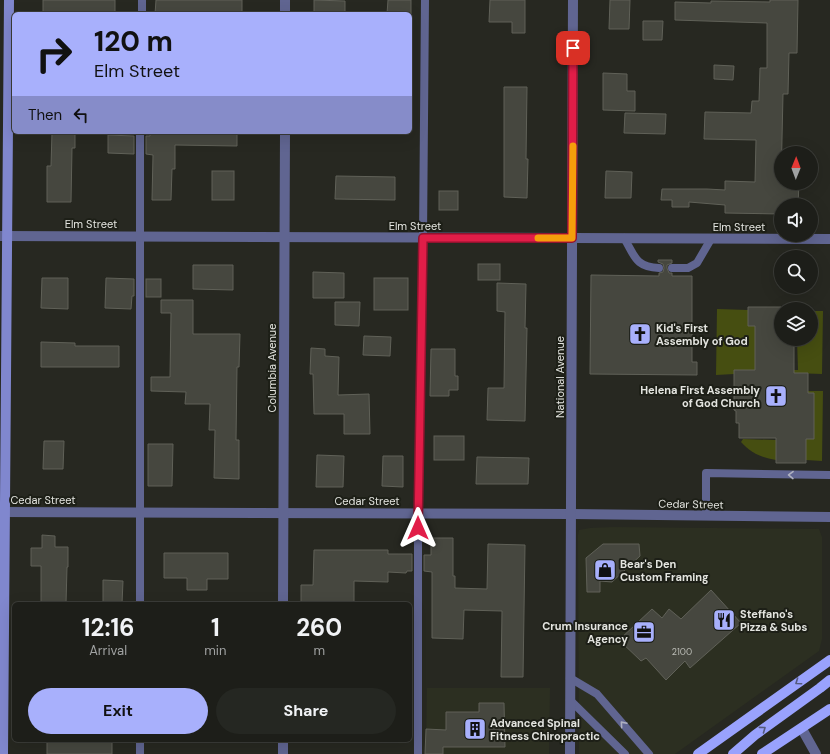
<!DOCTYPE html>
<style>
:root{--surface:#1d1e19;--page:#252722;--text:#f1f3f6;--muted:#a0a2a2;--line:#3b3c38;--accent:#a8b0fc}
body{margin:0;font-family:"DM Sans",sans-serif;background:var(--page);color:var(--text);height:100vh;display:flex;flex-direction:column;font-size:15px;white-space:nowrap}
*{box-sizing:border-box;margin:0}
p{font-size:13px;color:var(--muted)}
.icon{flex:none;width:22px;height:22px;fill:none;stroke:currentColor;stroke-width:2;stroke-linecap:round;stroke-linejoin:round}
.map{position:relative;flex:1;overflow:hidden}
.side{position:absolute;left:12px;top:602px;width:400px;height:140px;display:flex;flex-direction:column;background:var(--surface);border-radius:6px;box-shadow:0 4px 16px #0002,0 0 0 1px var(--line)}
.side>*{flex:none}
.top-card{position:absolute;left:12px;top:12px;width:400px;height:122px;border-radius:6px;box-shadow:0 4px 16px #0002,0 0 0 1px var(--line);background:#a8b0fc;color:#111;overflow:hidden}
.needle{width:26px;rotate:1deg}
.fabs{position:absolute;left:774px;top:146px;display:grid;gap:8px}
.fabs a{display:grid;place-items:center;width:44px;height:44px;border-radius:50%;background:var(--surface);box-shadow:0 4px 16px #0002,0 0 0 1px var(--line);font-size:20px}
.pin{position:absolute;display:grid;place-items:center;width:34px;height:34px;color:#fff;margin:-17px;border-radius:8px;box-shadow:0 2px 6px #0006}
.me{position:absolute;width:44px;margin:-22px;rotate:0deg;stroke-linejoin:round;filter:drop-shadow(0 0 3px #0008)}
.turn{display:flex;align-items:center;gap:14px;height:84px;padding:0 16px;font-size:18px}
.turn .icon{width:52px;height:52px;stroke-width:2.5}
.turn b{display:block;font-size:28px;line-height:34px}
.then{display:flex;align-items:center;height:38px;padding:0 16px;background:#0003;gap:8px;font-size:15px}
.eta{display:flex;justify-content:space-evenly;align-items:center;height:68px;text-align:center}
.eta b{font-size:24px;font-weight:700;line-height:28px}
.primary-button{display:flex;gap:8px;margin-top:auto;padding:8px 16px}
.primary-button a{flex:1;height:46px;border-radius:24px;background:var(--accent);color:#111;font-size:16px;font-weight:700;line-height:46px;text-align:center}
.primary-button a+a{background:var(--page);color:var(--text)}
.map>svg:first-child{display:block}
.built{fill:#2c2f21}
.green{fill:#464e11}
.building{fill:#46473f;stroke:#606158}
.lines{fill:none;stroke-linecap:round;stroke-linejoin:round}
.lane{stroke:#606591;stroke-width:8}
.street{stroke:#606591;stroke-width:10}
.secondary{stroke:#8087ce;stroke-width:10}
.primary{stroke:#99a2fd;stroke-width:10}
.oneway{stroke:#afb1c0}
.oneway2{stroke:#555a7e}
.route-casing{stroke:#92132f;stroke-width:10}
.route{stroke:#e11d48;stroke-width:7}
.slow{stroke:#f59e0b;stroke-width:7}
.labels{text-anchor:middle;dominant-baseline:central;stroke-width:4;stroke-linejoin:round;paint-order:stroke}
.number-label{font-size:9px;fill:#bcbdb7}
.street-label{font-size:11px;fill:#e3e4df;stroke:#1d1f17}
.poi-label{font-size:11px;font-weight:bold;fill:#e3e4df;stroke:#1d1f17;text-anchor:start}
</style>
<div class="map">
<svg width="830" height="754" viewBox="0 0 830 754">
<rect width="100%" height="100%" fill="#272821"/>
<g class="built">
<polygon points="613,527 819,529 822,537 822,639 819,651 675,754 579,754 578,535 579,530 590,528"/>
<polygon points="427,688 550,688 549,754 426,754"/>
</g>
<g class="green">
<polygon points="717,309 748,310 748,325 755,326 755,370 734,370 734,374 716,375"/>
<polygon points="811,311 823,311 822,374 794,373 794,370 798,370 797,339 811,339"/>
<polygon points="801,391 823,391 822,461 806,460 806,439 814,439 814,393 801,393"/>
<path d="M743,439L776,440V460C762,458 751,453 741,442Z"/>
</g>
<g class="building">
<rect x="43" y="0" width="72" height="14"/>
<polygon points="156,0 242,0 242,14 155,14"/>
<polygon points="314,0 345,1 345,14 314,14"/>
<polygon points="388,0 411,0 411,14 387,14"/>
<polygon points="490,0 525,0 525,33 512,33 512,22 489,22"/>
<polygon points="610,0 630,0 629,29 609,29"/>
<polygon points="770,0 798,0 797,53 789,53 788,94 783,94 781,183 799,183 798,205 781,205 781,214 725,213 725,205 689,202 689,207 672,207 672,200 661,200 662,189 707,189 725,190 725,181 755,182 756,140 704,139 705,112 751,113 752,101 759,101 760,68 767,68 767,23 675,20 675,2 711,3 711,1 770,2"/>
<polygon points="643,21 663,21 662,40 643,40"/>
<polygon points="714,65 734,66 733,80 714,79"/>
<polygon points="603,73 627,74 627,91 635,91 635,111 603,110"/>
<polygon points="504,87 527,87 526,159 528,159 527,198 504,197"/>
<polygon points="625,113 666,114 665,134 624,133"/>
<polygon points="52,132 75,132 75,148 72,148 71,202 47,202 47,166 51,166"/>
<polygon points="150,132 237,132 237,146 175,145 175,169 172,169 171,200 152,200 153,155 146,154 146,136 150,136"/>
<polygon points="108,135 134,136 134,154 108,153"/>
<rect x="212" y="171" width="22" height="29"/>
<polygon points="606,171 632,172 631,198 605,198"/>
<polygon points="336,176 395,177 395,200 335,199"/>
<rect x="439" y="191" width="19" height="19"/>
<polygon points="658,260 672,260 672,263 667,265 667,268 669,273 672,273 672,276 692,276 692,362 697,362 697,375 590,374 591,275 659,276 659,273 663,272 664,268 663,264 658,262"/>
<rect x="478" y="264" width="22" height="16"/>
<polygon points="193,265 233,265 233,290 193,289"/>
<polygon points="313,272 344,273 344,298 313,298"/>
<polygon points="42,278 68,278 68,309 41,308"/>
<polygon points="106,278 134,279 134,296 132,296 131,309 105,308"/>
<rect x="374" y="278" width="34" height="32"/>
<rect x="146" y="279" width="15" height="18"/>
<polygon points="497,283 526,284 525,328 527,328 525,421 487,420 488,388 504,388 505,312 497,311"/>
<polygon points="161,300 193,300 193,334 240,334 239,367 237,367 236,440 239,440 239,479 214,478 215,430 209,430 210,404 185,404 186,392 151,391 151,377 170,377 171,313 161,313"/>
<polygon points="335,302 360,302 359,326 335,325"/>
<polygon points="748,307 781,307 781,339 794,339 794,373 808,373 808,393 814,393 814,439 806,439 806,463 776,463 776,438 739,438 739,423 736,423 736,411 734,410 734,370 755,370 755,326 748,326"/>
<polygon points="364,336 391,337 390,356 363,355"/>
<polygon points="41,342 75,343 75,346 119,346 119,367 41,367"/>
<polygon points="311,348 325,349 325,356 339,357 338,395 369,394 370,434 344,434 344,414 314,414 313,374 310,374"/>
<polygon points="431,349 455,349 455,376 458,376 458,390 449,390 449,396 430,396"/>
<rect x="434" y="436" width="30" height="24"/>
<polygon points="44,441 64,441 63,469 43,469"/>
<polygon points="148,444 173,444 172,486 148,486"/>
<polygon points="317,455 344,456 343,487 316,487"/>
<polygon points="383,456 403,456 403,487 382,486"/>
<polygon points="477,457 529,458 528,484 476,484"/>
<polygon points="42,535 55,536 55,547 68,547 68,567 67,567 66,604 41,604 41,566 31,566 31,548 42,548"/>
<polygon points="431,538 453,538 453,576 455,576 455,588 487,589 488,544 525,545 523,677 501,677 502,611 464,610 463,639 432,638 432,572 424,571 424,555 431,555"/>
<polygon points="603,544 639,544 640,556 612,582 600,581 600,592 587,592 586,558"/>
<polygon points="314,550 388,550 388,554 412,554 412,571 407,571 406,573 388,572 388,582 354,581 354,602 301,603 301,585 313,585"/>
<polygon points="164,553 228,553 228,579 207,579 207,590 187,590 187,578 164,578"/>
<polygon points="103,580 123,581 122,604 103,603"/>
<polygon points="711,590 741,623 690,668 685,661 666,680 646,658 641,661 619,640 652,609 662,618 669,609 681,619"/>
<polygon points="479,703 504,703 505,747 443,747 443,754 425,754 426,729 446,730 446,712 479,712"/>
<rect x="47" y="740" width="65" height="14"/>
</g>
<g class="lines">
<g class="lane">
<polyline points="142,14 142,0"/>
<path d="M624,238C635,256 635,267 659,268"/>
<polyline points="672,268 688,268 697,263 711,239"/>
<polyline points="706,516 706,473 830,475"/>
<polyline points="140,604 140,132"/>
<polyline points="570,678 597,694 649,754"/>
<polyline points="570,700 625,754"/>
<polyline points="140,754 140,740"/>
<polyline points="418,754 418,514 423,238 425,0"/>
</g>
<g class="street">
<polyline points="285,14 285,0"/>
<polyline points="0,236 830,239"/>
<polyline points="0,512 571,514 830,517"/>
<polyline points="283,604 285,132"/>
<polyline points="802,729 816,754"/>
<polyline points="283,754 283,740"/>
<polyline points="570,754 573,0"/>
</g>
<polyline class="secondary" points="3,754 9,0"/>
<g class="primary">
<polyline points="698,754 830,660"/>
<polyline points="733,754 755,735 820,688 830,680"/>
<polyline points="762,754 830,709"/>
</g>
</g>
<defs><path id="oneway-chevron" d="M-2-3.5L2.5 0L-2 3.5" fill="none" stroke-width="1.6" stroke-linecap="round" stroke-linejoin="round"/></defs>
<g class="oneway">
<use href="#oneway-chevron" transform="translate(791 475) rotate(-179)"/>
<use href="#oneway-chevron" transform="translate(623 724) rotate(-131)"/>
</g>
<g class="oneway2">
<use href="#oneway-chevron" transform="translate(798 682) rotate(145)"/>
<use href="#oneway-chevron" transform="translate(763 729) rotate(-36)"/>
</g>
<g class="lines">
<g class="route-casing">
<polyline id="route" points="418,528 423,238 572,238 573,48"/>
</g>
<use href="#route" class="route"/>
<polyline class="slow" points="538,238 572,238 573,146"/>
</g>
<defs>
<g id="church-square" transform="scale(1.15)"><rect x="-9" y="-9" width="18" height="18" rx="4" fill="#a8b0fc" stroke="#1d1f17"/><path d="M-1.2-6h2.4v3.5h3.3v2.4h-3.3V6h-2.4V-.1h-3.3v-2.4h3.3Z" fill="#111"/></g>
<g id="shop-square" transform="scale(1.15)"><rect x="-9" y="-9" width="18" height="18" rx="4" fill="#a8b0fc" stroke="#1d1f17"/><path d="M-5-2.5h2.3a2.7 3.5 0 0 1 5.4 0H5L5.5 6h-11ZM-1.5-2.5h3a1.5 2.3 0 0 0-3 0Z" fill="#111"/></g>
<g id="restaurant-square" transform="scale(1.15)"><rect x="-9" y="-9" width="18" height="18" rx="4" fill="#a8b0fc" stroke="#1d1f17"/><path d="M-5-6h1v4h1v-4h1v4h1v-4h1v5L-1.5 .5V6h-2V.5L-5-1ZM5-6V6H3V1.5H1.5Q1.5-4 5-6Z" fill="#111"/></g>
<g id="office-square" transform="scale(1.15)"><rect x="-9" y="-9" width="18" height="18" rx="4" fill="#a8b0fc" stroke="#1d1f17"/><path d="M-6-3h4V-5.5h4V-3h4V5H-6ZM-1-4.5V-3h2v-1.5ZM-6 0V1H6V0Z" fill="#111"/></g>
<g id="building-square" transform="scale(1.15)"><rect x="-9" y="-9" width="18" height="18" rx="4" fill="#a8b0fc" stroke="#1d1f17"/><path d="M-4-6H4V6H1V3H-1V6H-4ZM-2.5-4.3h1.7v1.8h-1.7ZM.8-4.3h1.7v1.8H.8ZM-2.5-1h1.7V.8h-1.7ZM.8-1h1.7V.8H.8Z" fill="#111"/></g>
</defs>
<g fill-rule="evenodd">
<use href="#church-square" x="640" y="334"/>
<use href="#church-square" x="776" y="396"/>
<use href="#shop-square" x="605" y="570"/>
<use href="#restaurant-square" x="724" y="620"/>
<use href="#office-square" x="644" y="632"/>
<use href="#building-square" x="475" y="729"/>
</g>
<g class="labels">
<g class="number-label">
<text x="682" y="652">2100</text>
</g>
<g class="street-label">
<text x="91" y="224">Elm Street</text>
<text x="415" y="226">Elm Street</text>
<text x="739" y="227">Elm Street</text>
<text transform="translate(272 368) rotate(-90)">Columbia Avenue</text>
<text transform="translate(560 377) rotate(-90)">National Avenue</text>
<text x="43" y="500">Cedar Street</text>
<text x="367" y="501">Cedar Street</text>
<text transform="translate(691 504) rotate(1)">Cedar Street</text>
</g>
<g class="poi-label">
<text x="656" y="328">Kid's First<tspan x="656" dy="13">Assembly of God</tspan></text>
<text x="760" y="390" text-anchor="end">Helena First Assembly<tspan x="760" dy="13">of God Church</tspan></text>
<text x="620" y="564">Bear's Den<tspan x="620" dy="13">Custom Framing</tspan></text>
<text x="740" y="614">Steffano's<tspan x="740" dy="13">Pizza &amp; Subs</tspan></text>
<text x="628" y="626" text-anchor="end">Crum Insurance<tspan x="628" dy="13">Agency</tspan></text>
<text x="490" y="723">Advanced Spinal<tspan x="490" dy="13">Fitness Chiropractic</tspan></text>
</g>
</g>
</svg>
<div class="fabs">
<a><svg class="needle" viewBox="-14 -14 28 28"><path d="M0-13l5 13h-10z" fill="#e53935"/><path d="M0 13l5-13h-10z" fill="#a0a2a2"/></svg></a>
<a><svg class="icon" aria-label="sound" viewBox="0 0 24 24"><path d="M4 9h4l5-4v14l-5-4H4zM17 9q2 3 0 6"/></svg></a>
<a><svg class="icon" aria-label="search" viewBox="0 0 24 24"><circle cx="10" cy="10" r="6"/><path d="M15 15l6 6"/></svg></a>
<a><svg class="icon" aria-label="layers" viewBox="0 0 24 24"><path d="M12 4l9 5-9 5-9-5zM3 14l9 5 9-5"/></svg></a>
</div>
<div class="pin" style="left:573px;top:48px;background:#d93025"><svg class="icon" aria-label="arrive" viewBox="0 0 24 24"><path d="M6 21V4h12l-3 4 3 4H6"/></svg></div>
<svg class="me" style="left:418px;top:528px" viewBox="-20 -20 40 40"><path d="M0-17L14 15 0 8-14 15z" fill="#e11d48" stroke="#fff" stroke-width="4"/></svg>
<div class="top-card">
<div class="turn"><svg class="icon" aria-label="right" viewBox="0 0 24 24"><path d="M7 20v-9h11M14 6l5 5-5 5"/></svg><div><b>120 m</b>Elm Street</div></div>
<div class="then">Then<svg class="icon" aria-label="left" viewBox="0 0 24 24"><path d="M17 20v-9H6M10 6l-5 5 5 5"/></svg></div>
</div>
<section class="side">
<div class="eta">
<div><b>12:16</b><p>Arrival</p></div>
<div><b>1</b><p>min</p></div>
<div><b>260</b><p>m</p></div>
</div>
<div class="primary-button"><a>Exit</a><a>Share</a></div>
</section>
</div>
